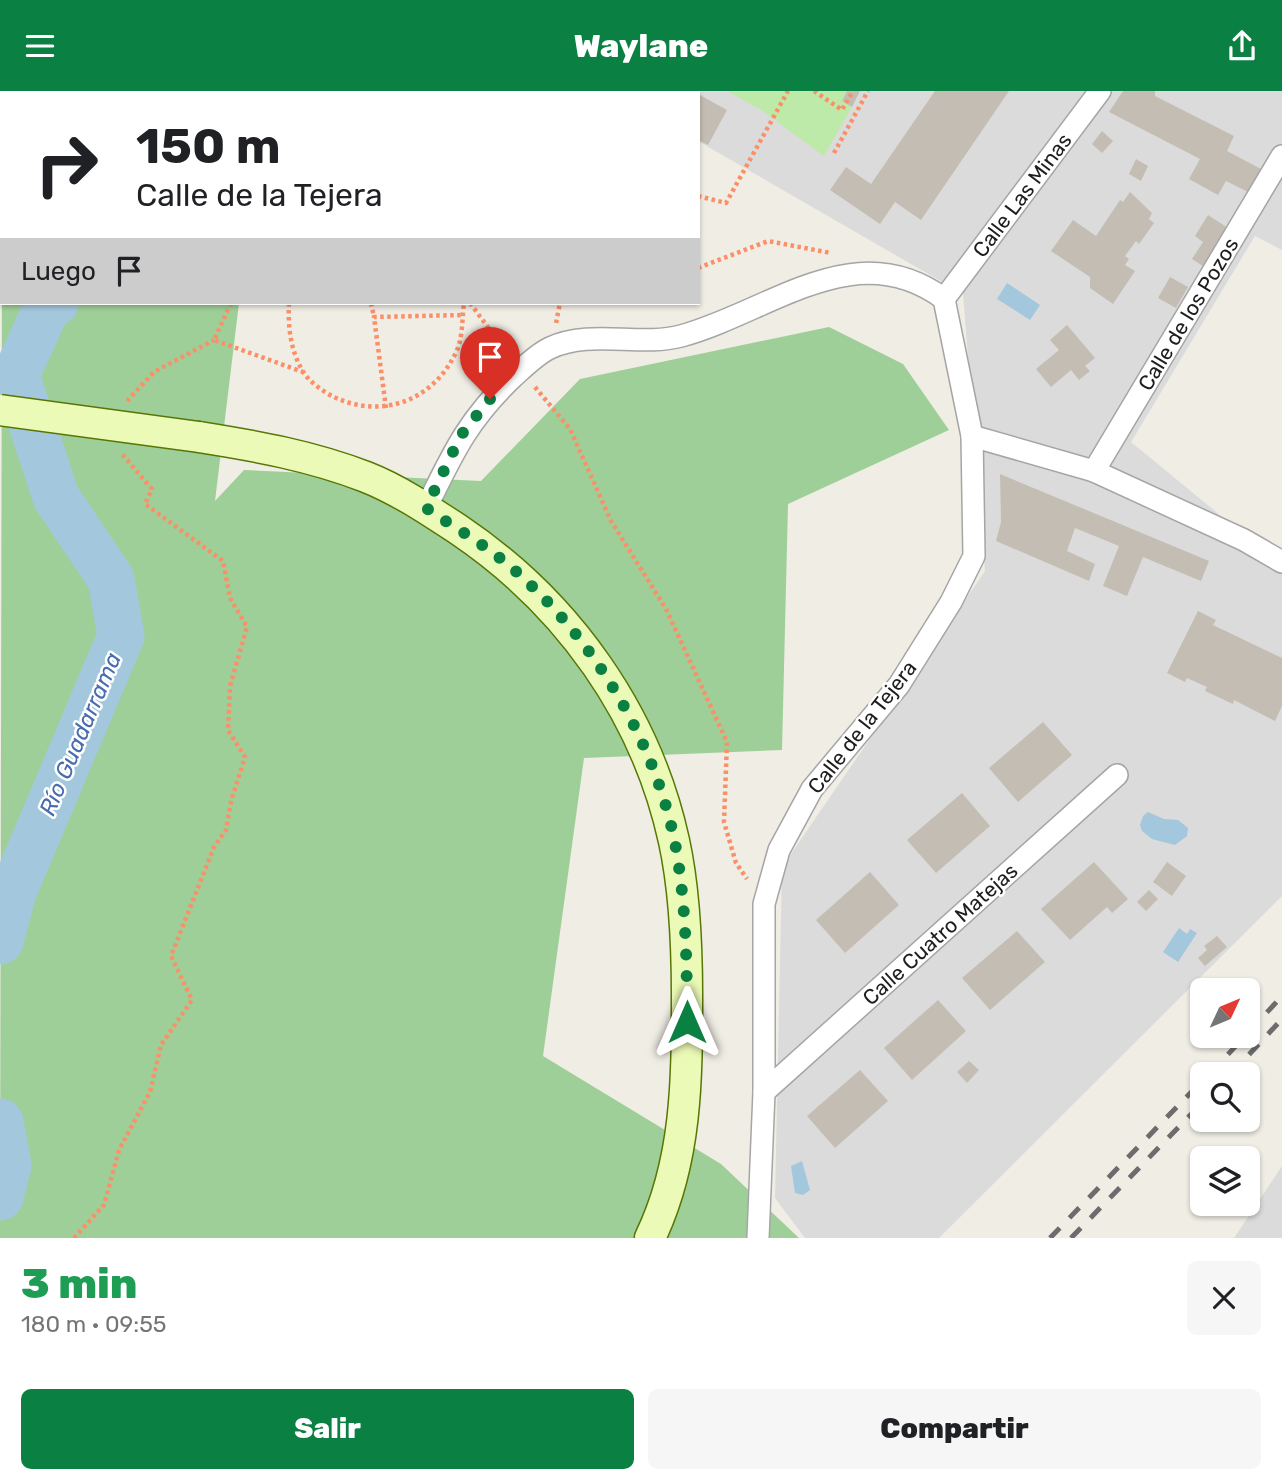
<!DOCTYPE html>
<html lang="es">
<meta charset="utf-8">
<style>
:root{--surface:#fff;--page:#f6f6f6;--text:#202124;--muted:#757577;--accent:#0b8043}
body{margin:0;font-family:Rubik,sans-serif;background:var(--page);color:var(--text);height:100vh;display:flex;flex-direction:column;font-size:26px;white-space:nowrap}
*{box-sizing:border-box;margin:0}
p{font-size:23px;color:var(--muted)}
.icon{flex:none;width:38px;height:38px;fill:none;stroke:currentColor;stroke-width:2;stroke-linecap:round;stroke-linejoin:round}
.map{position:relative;height:1147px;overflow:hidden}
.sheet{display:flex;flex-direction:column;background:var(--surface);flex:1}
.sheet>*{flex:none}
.guide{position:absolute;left:0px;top:0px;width:700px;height:214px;box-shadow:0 2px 5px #0004;background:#fff;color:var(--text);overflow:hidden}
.needle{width:46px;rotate:46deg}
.buttons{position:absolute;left:1190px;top:887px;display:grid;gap:14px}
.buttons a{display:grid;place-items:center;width:70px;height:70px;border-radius:10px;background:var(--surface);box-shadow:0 2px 5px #0004;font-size:35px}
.pin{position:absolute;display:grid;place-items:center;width:60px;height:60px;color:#fff;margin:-72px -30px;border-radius:50% 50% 50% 0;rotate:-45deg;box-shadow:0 0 7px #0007}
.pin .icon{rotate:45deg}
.me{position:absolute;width:77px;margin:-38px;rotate:0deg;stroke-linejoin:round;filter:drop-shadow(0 0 5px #0008)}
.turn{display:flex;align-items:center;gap:24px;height:147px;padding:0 21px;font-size:32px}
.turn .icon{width:91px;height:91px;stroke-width:2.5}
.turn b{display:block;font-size:49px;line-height:60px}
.then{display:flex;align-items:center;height:66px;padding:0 21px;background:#0003;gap:14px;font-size:26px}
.round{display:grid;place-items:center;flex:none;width:74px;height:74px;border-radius:10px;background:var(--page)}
.head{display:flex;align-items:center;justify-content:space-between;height:119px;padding:0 21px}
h1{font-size:42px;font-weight:800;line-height:52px;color:#1e9e55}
.button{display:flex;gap:14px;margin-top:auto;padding:14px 21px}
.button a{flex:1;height:80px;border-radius:10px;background:var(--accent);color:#fff;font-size:28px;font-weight:800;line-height:80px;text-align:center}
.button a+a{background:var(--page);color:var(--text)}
header{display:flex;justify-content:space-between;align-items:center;height:91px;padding:0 21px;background:var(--accent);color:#fff;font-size:32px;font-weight:800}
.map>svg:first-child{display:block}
.residential{fill:#dcdbdb}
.grass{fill:#beeaa9}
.forest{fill:#9fcf98}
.pitch{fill:#80dfca}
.water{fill:#a3c7dd}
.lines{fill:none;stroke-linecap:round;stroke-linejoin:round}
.river{stroke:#a3c7dd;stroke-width:47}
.building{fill:#c4bdb3}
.minor-casing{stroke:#a5a5a5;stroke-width:24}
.secondary-casing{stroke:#577604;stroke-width:33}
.path{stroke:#fb8f68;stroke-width:4.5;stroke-dasharray:3.5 3.5;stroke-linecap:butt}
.minor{stroke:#fff;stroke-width:21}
.secondary{stroke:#ecfab7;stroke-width:30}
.rail{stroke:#6c6c6c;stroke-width:5;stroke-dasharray:14 14;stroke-linecap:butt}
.secondary-bridge-casing{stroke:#577604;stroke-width:33;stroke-linecap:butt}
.secondary-bridge{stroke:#ecfab7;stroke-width:30}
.route{stroke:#0b8043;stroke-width:12;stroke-dasharray:0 21.6}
.labels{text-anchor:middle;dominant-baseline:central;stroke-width:5;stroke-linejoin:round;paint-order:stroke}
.street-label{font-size:21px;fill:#1e1e1e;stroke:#fff}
.water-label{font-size:23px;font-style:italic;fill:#496caf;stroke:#fff}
</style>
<header><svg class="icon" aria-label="menu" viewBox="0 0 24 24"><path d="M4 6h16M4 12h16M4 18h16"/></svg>Waylane<svg class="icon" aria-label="share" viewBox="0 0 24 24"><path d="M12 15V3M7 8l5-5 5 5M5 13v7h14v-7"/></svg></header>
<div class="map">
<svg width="1282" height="1147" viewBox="0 0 1282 1147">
<rect width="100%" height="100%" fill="#efede4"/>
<g class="residential">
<polygon points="0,0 117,0 2,2 0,156"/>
<polygon points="611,0 1282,0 1282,159 1255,145 1131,351 1282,475 1282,805 939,1147 805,1147 775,1107 782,776 985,480 963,203 698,50 698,2"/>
<polygon points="1282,1075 1282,1147 1234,1147"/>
</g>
<polygon class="grass" points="727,0 847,0 842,10 852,16 824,65 761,19"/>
<g class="forest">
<polygon points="117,0 413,0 116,2"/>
<polygon points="2,154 2,212 239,212 215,410 244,379 481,390 580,288 829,236 903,273 949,339 788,413 782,659 584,667 543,965 721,1073 799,1147 0,1147"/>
</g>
<polygon class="pitch" points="2,46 2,152 0,154 0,48"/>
<g class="water">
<polygon points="1007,192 1040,214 1030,229 997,208"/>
<polygon points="1148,721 1164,728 1178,729 1188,737 1187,745 1175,754 1152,748 1142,740 1140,734 1143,725"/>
<polygon points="1179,837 1187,843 1190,838 1197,842 1178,871 1163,861"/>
<polygon points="802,1070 810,1099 803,1104 795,1102 791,1075"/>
</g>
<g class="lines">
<g class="river">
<polyline points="291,2 293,0"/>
<polyline points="0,850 13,801 121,545 111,488 56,406 16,284 46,218 55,212"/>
<polyline points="0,1031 8,1074 0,1106"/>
</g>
</g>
<g class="building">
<polygon points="847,0 860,0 852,16 842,10"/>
<polygon points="935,0 1009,0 921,129 895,111 880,133 830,99 846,76 871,93"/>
<polygon points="1123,0 1155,0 1155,5 1234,45 1227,60 1261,78 1248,101 1226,90 1218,104 1189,88 1200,68 1109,21"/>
<polygon points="698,3 727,19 708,54 698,49"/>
<polygon points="1102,40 1113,50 1102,62 1092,53"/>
<polygon points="1136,68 1148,75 1141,90 1129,83"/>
<polygon points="1130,101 1152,122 1149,128 1154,132 1139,153 1136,150 1125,165 1129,168 1125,174 1135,180 1113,213 1090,197 1090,186 1051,160 1073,129 1096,145 1120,109 1123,111"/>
<polygon points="1208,124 1228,137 1203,175 1192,168 1203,151 1195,145"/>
<polygon points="1170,186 1188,196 1176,217 1158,207"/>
<polygon points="1067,234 1095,267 1085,275 1090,280 1079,289 1071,279 1051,296 1036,278 1059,259 1050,249"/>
<polygon points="1000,383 1209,470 1201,490 1143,466 1127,505 1103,495 1119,455 1075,437 1067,460 1095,473 1089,490 996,450 1001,431"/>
<polygon points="1198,520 1216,529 1213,534 1282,567 1282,615 1275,630 1234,609 1233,613 1205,600 1207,596 1187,587 1185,591 1167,582"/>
<polygon points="1043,631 1072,664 1018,711 989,677"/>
<polygon points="962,702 990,735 936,782 907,749"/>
<polygon points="1094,771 1128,808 1112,822 1107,816 1070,849 1041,818"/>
<polygon points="1167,771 1186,785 1172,805 1153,791"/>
<polygon points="870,781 899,814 845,862 816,829"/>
<polygon points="1149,799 1158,808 1146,820 1137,811"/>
<polygon points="1017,840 1045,871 990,919 962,887"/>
<polygon points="1217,845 1227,856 1205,875 1198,867 1207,859 1204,855"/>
<polygon points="938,909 966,940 912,989 884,957"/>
<polygon points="969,970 979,979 967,992 957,981"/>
<polygon points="860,979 888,1010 835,1057 807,1025"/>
</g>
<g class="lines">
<g class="minor-casing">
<g id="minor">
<polyline points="944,208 1100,0"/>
<polyline points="972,345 1094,380 1244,449 1282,471"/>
<polyline points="1094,380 1282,65"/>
<path d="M426,417C453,362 467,330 513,286C523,277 537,263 550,257C590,238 640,256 681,245C770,221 855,142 944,208L972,345L974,465L951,511L899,594L812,698L779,759L764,813V1001L758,1147"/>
<polyline points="764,1001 1117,684"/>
</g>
</g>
<g class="secondary-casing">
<path id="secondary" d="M199,346C256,355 312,365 366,386C399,399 430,420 459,439C567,512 646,622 674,750C685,800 687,853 687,905C687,989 687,1070 650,1147"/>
</g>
<g class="path">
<polyline points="290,0 292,2"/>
<polyline points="814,0 842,19 853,0"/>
<polyline points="132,2 134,0"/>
<polyline points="426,2 428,0"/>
<polyline points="834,62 868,0"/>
<polyline points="698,105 726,112 788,0"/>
<polyline points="0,171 2,168"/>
<polyline points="698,177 768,150 831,162"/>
<polyline points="231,212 214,249 303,281"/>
<path d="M289,212C288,236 290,257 302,279C308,290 322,300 334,306C383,329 435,309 457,259C463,246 462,226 464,212"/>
<polyline points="371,212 374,226"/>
<polyline points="470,212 507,262"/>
<polyline points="556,232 560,212"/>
<polyline points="535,296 570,338 611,430 666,518 727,651 724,731 736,772 747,788"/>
<polyline points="127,310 154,281 214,249"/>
<polyline points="386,317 374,226 463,224"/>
<polyline points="74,1147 104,1114 119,1059 150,1001 161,954 192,909 171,865 214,756 226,739 231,710 245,666 228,639 230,595 247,536 230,507 223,470 145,413 152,398 122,363"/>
</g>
<use href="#minor" class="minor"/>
<use href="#secondary" class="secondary"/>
<g class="rail">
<polyline points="1248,942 1282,905"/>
<polyline points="1209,984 1245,945"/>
<polyline points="1230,984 1282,928"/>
<polyline points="1050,1147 1202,990"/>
<polyline points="1071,1147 1202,1012"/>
</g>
<g class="secondary-bridge-casing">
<polyline id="secondary-bridge" points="0,319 199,346"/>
</g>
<use href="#secondary-bridge" class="secondary-bridge"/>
</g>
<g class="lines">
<path class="route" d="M490,308L461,344L426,417C449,433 474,447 496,464C585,533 653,642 675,752C686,811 687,871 687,931"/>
</g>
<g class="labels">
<g class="street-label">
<text transform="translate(1022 104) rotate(-53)">Calle Las Minas</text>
<text transform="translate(1188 223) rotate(-59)">Calle de los Pozos</text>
<text transform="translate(862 636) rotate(-52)">Calle de la Tejera</text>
<text transform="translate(940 843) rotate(-42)">Calle Cuatro Matejas</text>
</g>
<g class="water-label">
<text transform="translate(80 643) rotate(-67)">Río Guadarrama</text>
</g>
</g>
</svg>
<div class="buttons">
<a><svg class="needle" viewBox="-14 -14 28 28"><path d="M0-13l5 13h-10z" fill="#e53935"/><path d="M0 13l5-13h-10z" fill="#757577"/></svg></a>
<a><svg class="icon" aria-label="search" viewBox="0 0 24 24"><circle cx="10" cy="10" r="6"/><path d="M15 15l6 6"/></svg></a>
<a><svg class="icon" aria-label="layers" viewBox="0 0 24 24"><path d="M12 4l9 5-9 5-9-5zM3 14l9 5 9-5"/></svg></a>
</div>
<div class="pin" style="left:490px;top:308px;background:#d93025"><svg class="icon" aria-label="arrive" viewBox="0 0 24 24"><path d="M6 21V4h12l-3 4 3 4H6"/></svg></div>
<svg class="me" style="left:687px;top:931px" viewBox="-20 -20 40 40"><path d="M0-17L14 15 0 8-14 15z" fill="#0b8043" stroke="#fff" stroke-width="4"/></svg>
<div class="guide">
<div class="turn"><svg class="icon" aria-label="right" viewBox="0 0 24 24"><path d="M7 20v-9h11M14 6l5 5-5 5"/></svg><div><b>150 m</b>Calle de la Tejera</div></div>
<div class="then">Luego<svg class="icon" aria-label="arrive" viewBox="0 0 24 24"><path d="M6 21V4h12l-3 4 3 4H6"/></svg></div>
</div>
</div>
<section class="sheet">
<div class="head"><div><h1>3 min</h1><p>180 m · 09:55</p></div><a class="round"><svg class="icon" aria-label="close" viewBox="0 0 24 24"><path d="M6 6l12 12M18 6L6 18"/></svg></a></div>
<div class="button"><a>Salir</a><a>Compartir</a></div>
</section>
